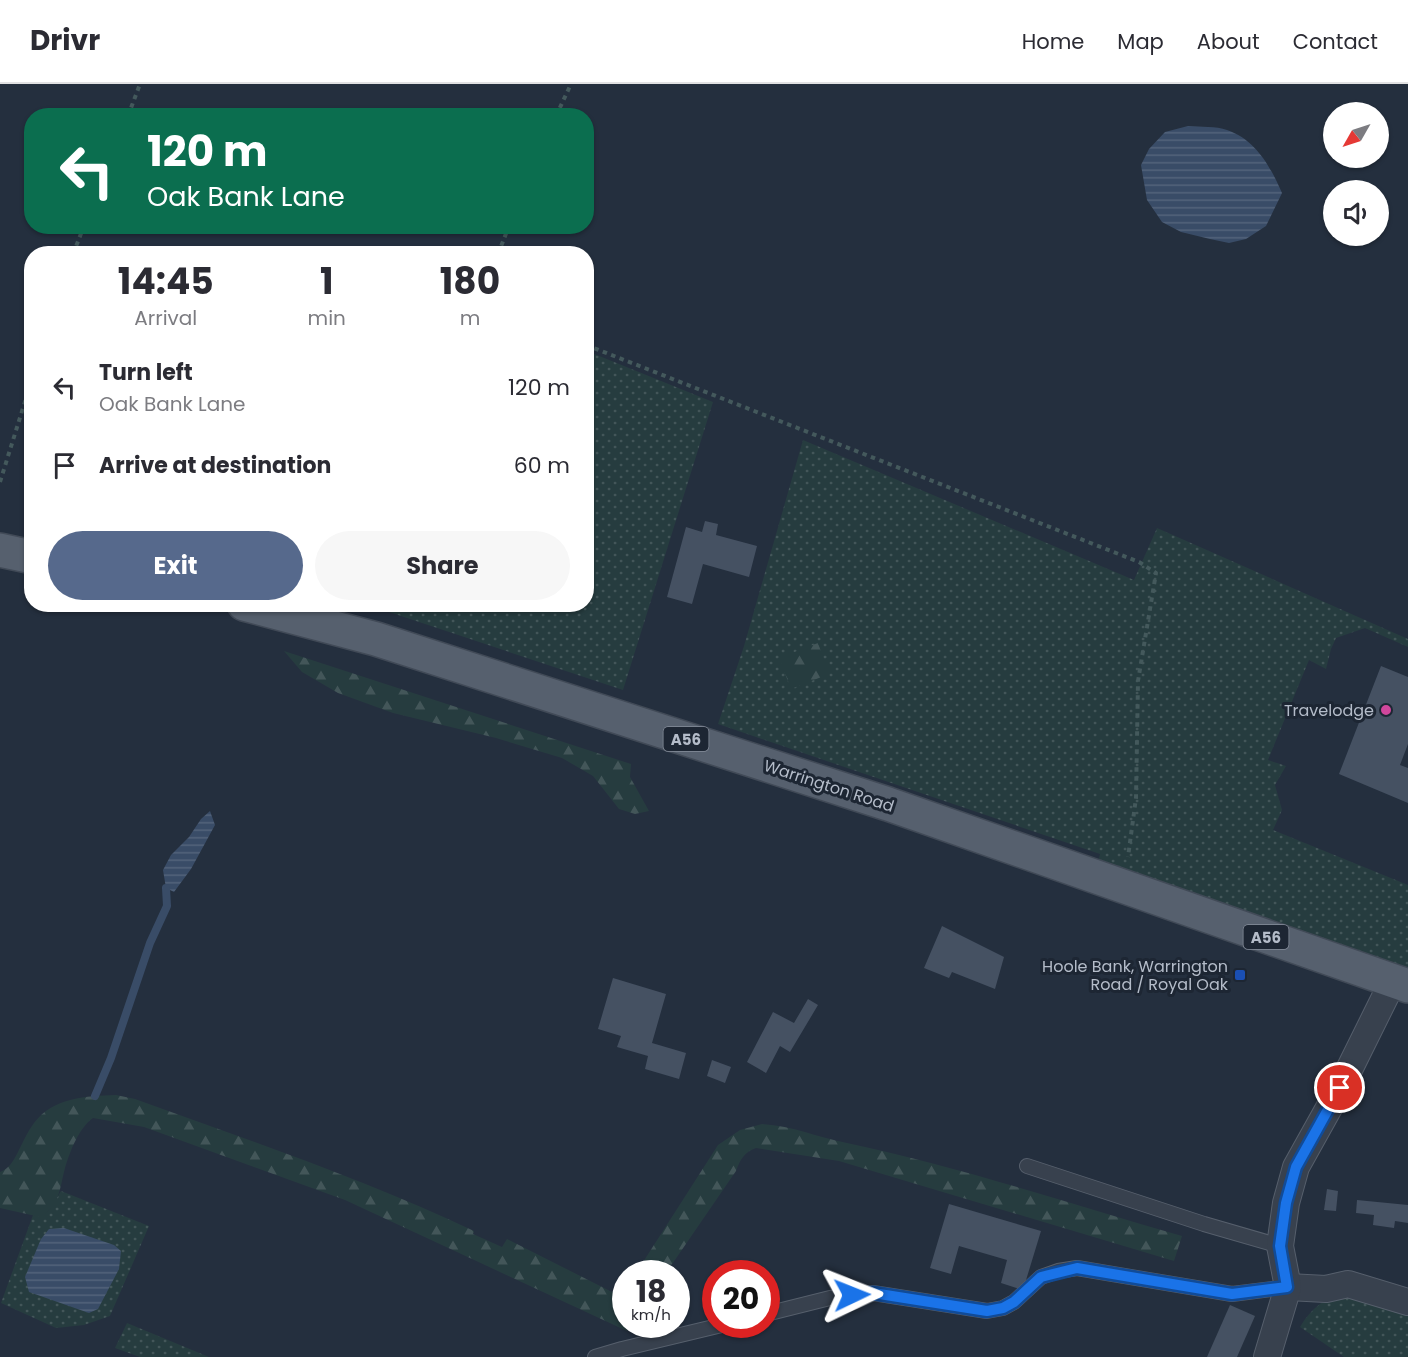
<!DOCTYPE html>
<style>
:root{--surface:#fff;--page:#f7f7f7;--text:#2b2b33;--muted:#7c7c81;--line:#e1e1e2;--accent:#56698c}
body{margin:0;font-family:Poppins,sans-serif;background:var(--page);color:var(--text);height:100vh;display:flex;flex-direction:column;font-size:22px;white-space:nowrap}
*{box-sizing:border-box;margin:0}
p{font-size:20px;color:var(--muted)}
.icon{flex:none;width:33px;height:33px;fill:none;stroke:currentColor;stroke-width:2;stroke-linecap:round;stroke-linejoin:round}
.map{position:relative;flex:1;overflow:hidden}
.side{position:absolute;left:24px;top:162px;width:570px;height:366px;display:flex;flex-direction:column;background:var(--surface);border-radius:24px;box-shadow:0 2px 4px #0004}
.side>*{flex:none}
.hud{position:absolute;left:24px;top:24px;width:570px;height:126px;border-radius:24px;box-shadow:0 2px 4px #0004;background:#0b6e4f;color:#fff;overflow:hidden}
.needle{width:39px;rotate:231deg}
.tools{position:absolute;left:1323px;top:18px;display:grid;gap:12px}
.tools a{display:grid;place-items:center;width:66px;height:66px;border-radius:50%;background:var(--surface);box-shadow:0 2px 4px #0004;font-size:30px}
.speed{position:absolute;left:612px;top:1176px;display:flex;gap:12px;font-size:30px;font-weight:700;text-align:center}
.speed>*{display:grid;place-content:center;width:78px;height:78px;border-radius:50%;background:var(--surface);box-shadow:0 2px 4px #0004;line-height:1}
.speed small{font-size:15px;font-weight:400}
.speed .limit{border:9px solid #d22;background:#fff;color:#111}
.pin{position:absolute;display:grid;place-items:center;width:51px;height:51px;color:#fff;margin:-26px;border:3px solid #fff;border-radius:50%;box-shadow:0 2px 6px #0007}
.me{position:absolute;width:66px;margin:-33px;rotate:88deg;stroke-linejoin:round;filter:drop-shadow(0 0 4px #0008)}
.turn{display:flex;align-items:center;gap:21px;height:126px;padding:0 24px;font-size:27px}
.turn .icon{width:78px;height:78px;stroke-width:2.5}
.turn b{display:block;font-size:42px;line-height:51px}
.eta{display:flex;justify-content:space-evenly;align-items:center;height:102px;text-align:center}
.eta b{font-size:36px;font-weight:700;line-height:42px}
.cta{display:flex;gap:12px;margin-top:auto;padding:12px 24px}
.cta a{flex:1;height:69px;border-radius:36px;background:var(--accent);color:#fff;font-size:24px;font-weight:700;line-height:69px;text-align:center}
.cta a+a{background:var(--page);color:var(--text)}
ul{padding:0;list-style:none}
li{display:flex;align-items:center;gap:18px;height:78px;padding:0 24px}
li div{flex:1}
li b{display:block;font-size:22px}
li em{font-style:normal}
header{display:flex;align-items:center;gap:36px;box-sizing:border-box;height:84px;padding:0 30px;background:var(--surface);border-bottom:2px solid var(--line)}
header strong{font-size:28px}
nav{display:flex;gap:33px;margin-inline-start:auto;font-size:21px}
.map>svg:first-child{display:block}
.grass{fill:url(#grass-dots)}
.forest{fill:url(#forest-firs)}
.water{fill:url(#water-rules)}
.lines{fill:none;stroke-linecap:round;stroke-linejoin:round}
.stream{stroke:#394c67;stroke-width:8}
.building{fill:#455162}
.service-casing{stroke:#565f6c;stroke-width:16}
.minor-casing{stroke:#565f6c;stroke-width:28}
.primary-casing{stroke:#414a57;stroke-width:36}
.path{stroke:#44595c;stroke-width:4;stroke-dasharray:4.5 4.5;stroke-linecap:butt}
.service{stroke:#38414e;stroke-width:14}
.minor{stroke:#38414e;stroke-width:26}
.primary{stroke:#56606e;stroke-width:33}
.route-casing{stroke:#114b97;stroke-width:15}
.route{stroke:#1a73e8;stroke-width:10}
.hotel-dot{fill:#d1479c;stroke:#1d2633;stroke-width:2}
.transit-dot{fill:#1a4fb4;stroke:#1d2633;stroke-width:2}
.labels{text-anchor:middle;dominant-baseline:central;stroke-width:6;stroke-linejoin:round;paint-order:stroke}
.shield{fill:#1d2633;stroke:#878f9c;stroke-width:1.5}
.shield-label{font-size:15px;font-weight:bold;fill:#b4bcc9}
.poi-label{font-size:16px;fill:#b4bcc9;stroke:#1d2633;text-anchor:end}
.street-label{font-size:16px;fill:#b4bcc9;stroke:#1d2633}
</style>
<header>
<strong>Drivr</strong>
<nav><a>Home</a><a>Map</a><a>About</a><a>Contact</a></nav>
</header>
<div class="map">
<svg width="1408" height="1273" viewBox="0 0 1408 1273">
<defs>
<pattern id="grass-dots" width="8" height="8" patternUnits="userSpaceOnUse" patternTransform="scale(1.5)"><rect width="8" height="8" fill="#263c3f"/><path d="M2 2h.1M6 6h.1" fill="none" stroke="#435659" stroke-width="1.8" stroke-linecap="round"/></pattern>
<pattern id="forest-firs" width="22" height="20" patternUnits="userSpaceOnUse" patternTransform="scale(1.5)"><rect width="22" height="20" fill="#263c3f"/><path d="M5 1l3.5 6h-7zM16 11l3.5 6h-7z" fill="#435659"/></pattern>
<pattern id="water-rules" width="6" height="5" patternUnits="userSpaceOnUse" patternTransform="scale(1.5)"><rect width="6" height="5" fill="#394c67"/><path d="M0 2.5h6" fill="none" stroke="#53647b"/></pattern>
</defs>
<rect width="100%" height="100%" fill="#242f3e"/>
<g class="grass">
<polygon points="587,267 713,318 623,606 383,526 354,521 586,520"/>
<polygon points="803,356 1134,496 1157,444 1408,555 1408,563 1365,544 1336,554 1331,565 1326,585 1309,576 1268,676 1286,682 1275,701 1282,726 1273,746 1408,801 1408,886 1098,779 1100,770 718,640 744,562"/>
<path d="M61,1107L149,1142L110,1232L84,1241L56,1244L1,1219L33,1131C49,1135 53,1119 61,1107Z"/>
<path d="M1344,1205L1408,1230V1273H1344L1300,1243C1311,1224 1325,1215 1344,1205Z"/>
<polygon points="127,1239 209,1273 140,1273 115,1264"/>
</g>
<g class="forest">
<polygon points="818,559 829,590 791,605 779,574"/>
<polygon points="284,567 631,680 630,693 649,727 635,730 619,725 593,692 562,674 496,654 393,629 338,609 302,588"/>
<path d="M116,1011L135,1015C249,1056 364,1095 474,1147L473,1150L502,1163L507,1155L612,1208L621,1207L625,1203L626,1240L631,1241L627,1247L345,1116L144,1043L93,1034C79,1044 70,1067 65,1084C60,1102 60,1123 40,1133L0,1124V1088C9,1085 14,1076 18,1068C23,1058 28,1047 34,1039C54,1013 86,1012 116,1011Z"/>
<path d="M762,1040C794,1042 816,1053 847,1059C960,1083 1071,1120 1182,1152L1174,1177L839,1077L756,1064C744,1068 740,1076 736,1087L666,1189H636L718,1061L740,1046Z"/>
</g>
<g class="water">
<path d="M1188,42C1200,43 1216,42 1227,46C1256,56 1270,82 1282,109L1266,142L1246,155L1229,159L1210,155L1181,148L1162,138L1147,116L1141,81L1149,65L1165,48Z"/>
<polygon points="210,727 215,741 191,785 174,808 166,804 163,786 171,771 189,753 201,735"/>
<polygon points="64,1144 114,1161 121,1167 119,1185 98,1225 89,1229 29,1208 25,1193 41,1155 49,1145"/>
</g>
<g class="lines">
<polyline class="stream" points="95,1012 111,974 150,859 167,822 166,804"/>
</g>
<g class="building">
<polygon points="705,437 718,440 716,451 757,462 749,493 703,480 692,520 667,513 686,443 702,448"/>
<polygon points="1381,582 1408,593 1408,660 1400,681 1408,684 1408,719 1339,690"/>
<polygon points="942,842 1004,873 995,905 952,888 949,894 924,884"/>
<polygon points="613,894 666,910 652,959 686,969 679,995 645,985 648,972 617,963 621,952 598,945"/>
<polygon points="808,915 818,921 790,968 780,962 766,989 747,978 773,928 794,939"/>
<polygon points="712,976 731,983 725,999 707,992"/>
<polygon points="1327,1105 1338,1107 1336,1127 1324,1126"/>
<polygon points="1357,1116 1408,1121 1408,1139 1395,1137 1394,1144 1373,1141 1374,1131 1356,1129"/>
<polygon points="949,1120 1041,1147 1023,1206 1001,1199 1007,1176 959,1162 951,1190 930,1184"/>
<polygon points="1230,1221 1255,1232 1237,1273 1207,1273"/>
</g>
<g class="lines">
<g class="service-casing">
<g id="service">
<polyline points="1027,1082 1204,1140 1280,1162"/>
<polyline points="766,1230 830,1214 873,1209 987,1227 1003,1224 1014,1218 1041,1193 1058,1187 1077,1184 1232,1210 1288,1203"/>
<polyline points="595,1273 622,1265 726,1240"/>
</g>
</g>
<g class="minor-casing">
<g id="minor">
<polyline points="1288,1203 1326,1205 1348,1200 1408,1218"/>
<polyline points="1267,1273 1288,1203 1280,1162 1286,1119 1296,1083 1340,1004 1393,897"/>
</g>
</g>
<g class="primary-casing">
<g id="primary">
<polyline points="0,466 32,473"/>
<polyline points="244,520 376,555 888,720 1408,902"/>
</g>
</g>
<g class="path">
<polyline points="128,32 140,0"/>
<polyline points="556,32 571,0"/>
<polyline points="73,170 84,142"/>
<polyline points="498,170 509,142"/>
<polyline points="586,261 1139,478 1156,489 1138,597 1136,714 1128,773"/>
<polyline points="0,398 32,295"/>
</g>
<use href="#service" class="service"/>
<use href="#minor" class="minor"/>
<use href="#primary" class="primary"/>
</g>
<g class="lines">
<g class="route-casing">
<polyline id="route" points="852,1211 873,1209 987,1227 1003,1224 1014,1218 1041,1193 1077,1184 1232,1210 1287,1203 1280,1162 1286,1119 1296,1083 1340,1004"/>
</g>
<use href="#route" class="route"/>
</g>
<circle class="hotel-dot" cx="1386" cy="626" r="6"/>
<rect class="transit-dot" x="1234" y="885" width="12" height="12" rx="3"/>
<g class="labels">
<g class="shield">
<rect x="663.5" y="643" width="45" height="24" rx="4.5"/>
<rect x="1243.5" y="841" width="45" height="24" rx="4.5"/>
</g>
<g class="shield-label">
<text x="686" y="655">A56</text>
<text x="1266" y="853">A56</text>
</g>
<g class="poi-label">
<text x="1374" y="626">Travelodge</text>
<text x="1228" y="882">Hoole Bank, Warrington<tspan x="1228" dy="18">Road / Royal Oak</tspan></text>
</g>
<g class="street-label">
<text transform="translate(829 702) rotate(18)">Warrington Road</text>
</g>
</g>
</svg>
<div class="tools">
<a><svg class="needle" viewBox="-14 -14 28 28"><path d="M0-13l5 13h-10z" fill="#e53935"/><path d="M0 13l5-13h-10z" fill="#7c7c81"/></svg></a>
<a><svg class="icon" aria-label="sound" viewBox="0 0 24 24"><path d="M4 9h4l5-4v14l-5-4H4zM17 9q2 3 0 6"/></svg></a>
</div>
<div class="speed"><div>18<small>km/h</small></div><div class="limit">20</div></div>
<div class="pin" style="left:1340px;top:1004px;background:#d93025"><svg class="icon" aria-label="arrive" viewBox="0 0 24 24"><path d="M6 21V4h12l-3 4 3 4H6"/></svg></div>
<svg class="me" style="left:852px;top:1211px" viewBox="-20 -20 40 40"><path d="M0-17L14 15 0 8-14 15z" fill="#1a73e8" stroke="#fff" stroke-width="4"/></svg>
<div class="hud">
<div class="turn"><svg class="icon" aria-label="left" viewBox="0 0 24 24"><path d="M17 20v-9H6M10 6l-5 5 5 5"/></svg><div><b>120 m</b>Oak Bank Lane</div></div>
</div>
<section class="side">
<div class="eta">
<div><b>14:45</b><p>Arrival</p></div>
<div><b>1</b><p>min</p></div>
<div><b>180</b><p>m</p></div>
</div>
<ul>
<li><svg class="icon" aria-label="left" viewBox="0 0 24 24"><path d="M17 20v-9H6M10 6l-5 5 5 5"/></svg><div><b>Turn left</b><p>Oak Bank Lane</p></div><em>120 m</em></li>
<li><svg class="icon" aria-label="arrive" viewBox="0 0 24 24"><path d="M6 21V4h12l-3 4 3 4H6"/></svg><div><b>Arrive at destination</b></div><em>60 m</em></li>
</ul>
<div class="cta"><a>Exit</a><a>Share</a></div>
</section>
</div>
